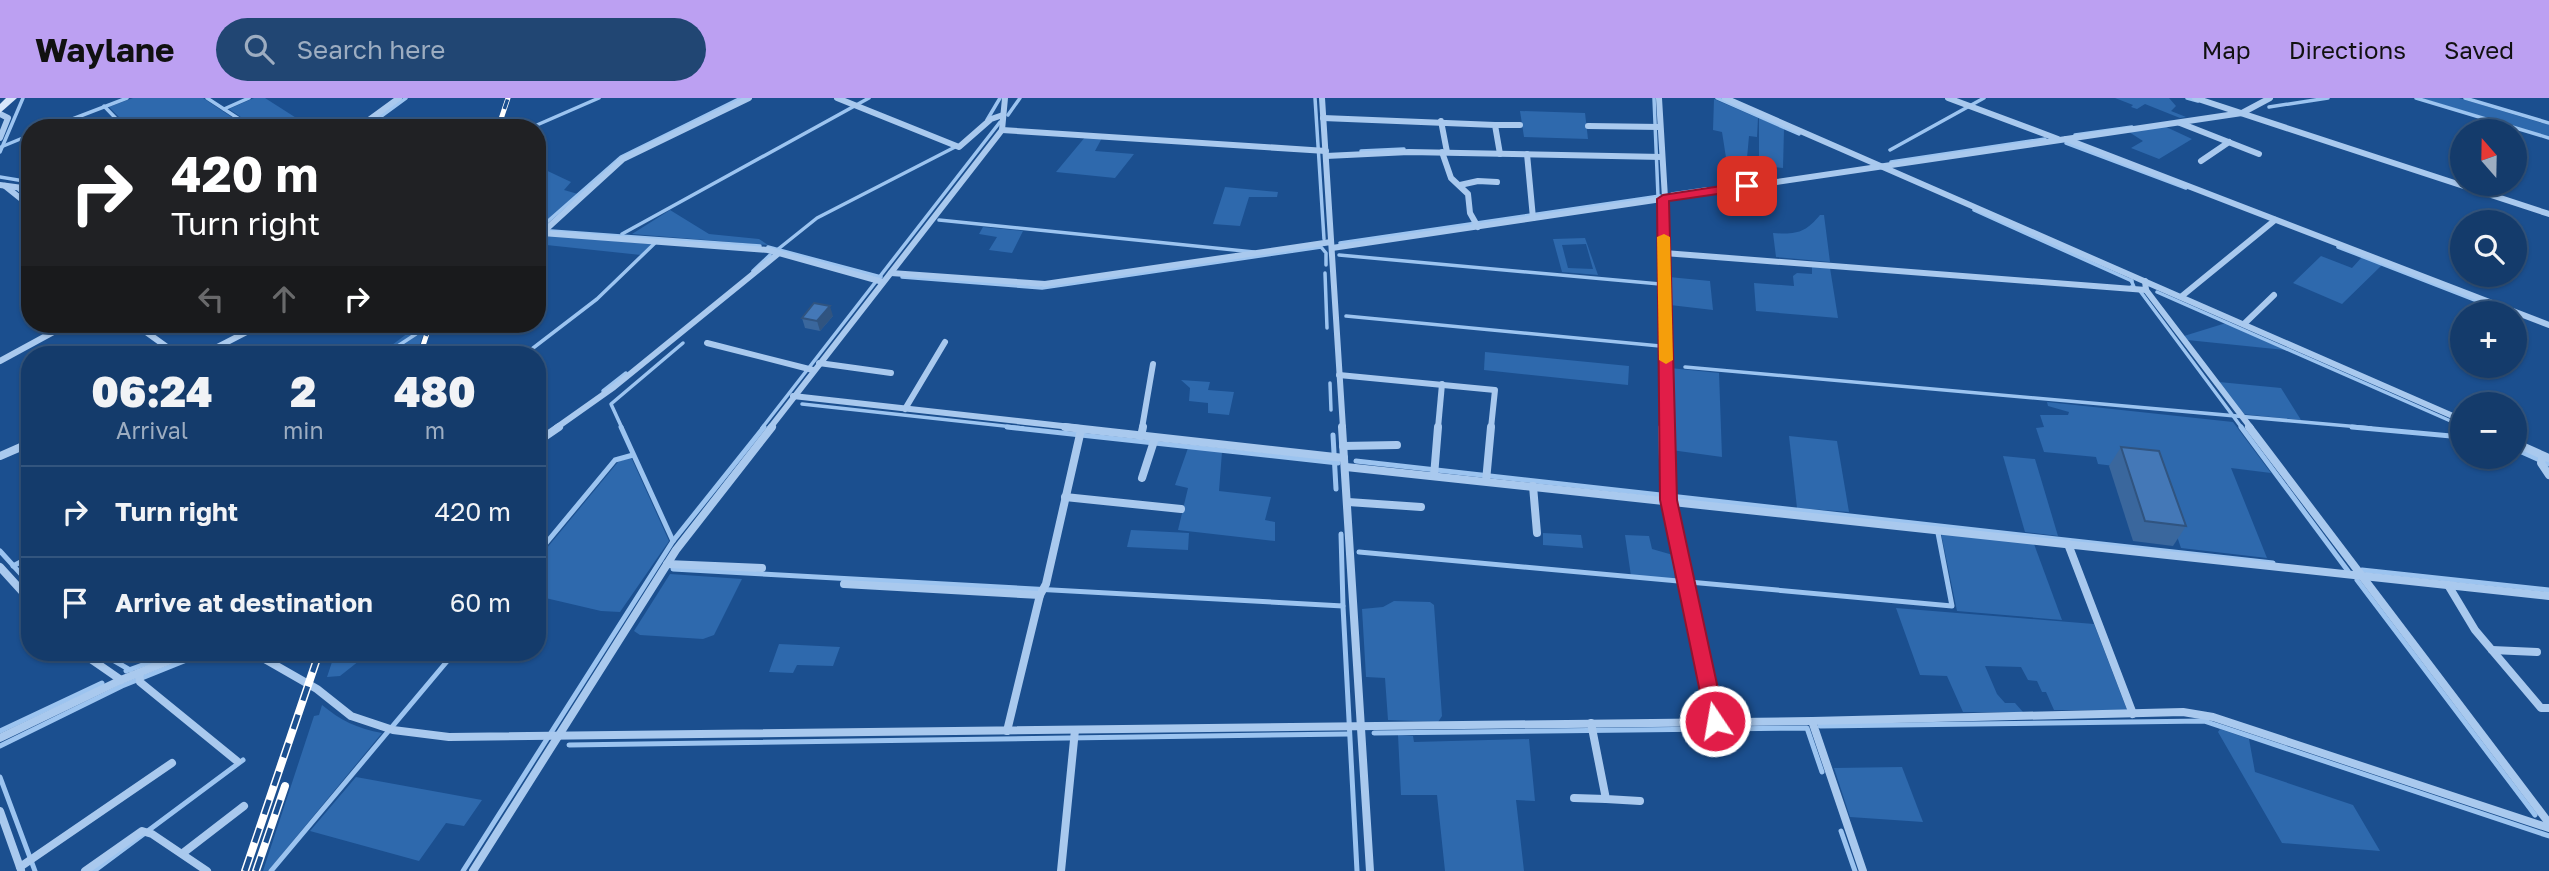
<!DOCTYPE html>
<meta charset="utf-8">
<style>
:root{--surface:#143b6b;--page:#214673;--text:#f1f3f6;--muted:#9dadc1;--line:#33557e;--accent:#bca0f2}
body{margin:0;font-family:"Golos Text",sans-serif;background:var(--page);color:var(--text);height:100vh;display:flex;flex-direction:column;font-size:26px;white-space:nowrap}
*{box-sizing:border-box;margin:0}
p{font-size:23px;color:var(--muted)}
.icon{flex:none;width:38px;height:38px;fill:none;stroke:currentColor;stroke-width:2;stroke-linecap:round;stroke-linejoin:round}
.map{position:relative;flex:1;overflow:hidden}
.details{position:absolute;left:21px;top:248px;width:525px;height:315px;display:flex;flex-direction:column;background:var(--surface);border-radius:28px;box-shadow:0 2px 5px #0004,0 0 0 2px var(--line)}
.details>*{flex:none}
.hud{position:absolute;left:21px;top:21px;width:525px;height:214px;border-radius:28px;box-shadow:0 2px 5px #0004,0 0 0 2px var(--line);background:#202124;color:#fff;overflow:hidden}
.needle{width:46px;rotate:340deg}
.controls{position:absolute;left:2450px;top:21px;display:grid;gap:14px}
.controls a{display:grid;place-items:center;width:77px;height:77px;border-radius:50%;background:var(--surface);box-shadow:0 2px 5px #0004,0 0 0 2px var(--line);font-size:35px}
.pin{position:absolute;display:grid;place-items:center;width:60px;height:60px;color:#fff;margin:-30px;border-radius:14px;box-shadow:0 4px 10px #0006}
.me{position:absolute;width:77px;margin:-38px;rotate:348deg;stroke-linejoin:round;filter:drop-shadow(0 0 5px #0008)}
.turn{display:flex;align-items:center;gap:24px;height:147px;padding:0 35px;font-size:32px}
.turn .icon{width:91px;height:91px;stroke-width:2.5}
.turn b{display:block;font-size:49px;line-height:60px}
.lanes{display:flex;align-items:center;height:66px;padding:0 35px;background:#0003;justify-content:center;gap:35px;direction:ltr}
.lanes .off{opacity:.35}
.eta{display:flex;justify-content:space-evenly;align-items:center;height:119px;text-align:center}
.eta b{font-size:42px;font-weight:800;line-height:49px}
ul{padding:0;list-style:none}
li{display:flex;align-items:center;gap:21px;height:91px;padding:0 35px;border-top:2px solid var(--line)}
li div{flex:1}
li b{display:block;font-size:26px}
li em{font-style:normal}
header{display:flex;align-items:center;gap:42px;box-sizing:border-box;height:98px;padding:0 35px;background:var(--accent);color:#111}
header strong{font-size:33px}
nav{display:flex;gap:38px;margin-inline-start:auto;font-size:24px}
.search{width:490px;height:63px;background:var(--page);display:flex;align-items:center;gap:18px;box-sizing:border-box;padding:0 24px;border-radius:38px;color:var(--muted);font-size:26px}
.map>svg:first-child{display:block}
.green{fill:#2e69ad;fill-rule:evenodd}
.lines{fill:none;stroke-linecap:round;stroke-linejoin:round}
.stream-far1{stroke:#9cc4f0;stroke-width:3.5}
.stream{stroke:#9cc4f0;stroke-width:5}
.street-far1{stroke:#a9c9ee;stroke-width:6}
.street{stroke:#a9c9ee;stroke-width:8}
.secondary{fill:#d6e6fa;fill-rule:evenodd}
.rail-far1-casing{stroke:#fff;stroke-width:5}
.rail-casing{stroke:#fff;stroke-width:8}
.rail-far1{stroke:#1b4f8f;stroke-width:3.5;stroke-dasharray:10;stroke-linecap:butt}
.rail{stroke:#1b4f8f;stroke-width:5;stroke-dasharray:15;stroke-linecap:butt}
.wall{fill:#3a679d}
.shaded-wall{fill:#305480}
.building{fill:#4478b7;stroke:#305480;stroke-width:2}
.route{fill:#e11d48;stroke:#92132f;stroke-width:2}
.slow{fill:#f59e0b}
</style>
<header>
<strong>Waylane</strong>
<div class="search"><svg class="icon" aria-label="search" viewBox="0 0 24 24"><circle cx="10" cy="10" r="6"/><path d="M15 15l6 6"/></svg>Search here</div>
<nav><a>Map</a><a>Directions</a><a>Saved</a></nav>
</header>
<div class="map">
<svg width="2549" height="773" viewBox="0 0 2549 773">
<rect width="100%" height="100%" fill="#1b4f8f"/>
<g class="green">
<polygon points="133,0 203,0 248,30 130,30 109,9"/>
<polygon points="254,0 265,0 312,30 257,30 229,11"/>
<polygon points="2115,0 2169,0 2176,8 2171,13 2186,19 2180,20 2145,6 2137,11 2131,9 2133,7"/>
<polygon points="2421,0 2459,0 2549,27 2549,39"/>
<polygon points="1714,1 1758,20 1757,39 1749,38 1747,60 1757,61 1757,69 1727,66 1722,34 1713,32"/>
<polygon points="1520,13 1585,15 1588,41 1524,39"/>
<polygon points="1759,20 1784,31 1783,70 1759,67"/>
<polygon points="2164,28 2192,41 2159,61 2131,50 2143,43 2129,34"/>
<polygon points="1086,38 1102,40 1095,53 1134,56 1115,80 1056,74"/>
<polygon points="537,68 571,84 564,92 578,96 539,129"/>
<polygon points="1225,89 1278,94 1277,99 1249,99 1240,128 1213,126"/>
<polygon points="670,112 709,136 759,141 768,147 632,136"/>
<path d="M1820,117H1824L1830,164L1776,159L1773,135C1797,137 1806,134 1820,117Z"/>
<polygon points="983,129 1023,133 1012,155 989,152 997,139 979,136"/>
<polygon points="541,137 652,146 641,157 537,146"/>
<path d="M1585,140L1598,177L1562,174L1553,141ZM1586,146L1593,171L1568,170L1562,147Z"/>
<polygon points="2321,158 2352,170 2362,159 2382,167 2342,206 2293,185"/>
<polygon points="1812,169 1830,170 1838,220 1756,213 1754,185 1794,188 1793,178 1797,175 1812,176"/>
<polygon points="1669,179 1710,183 1713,212 1670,207"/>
<polygon points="2226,225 2285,252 2187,242 2184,238"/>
<polygon points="420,226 427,226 416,257 380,256"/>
<polygon points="1485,254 1629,268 1628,287 1484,272"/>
<polygon points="1670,270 1719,275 1722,359 1671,352"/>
<polygon points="1181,282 1210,284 1208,292 1234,294 1229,317 1208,315 1208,305 1189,303 1190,290"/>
<polygon points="2219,284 2281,290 2301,322 2242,316"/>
<polygon points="2047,304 2233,324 2271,375 2231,370 2267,460 2181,450 2155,373 2098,366 2096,359 2044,354 2036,330 2044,329 2040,317 2068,317 2069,314 2048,308"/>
<polygon points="1789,338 1837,343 1849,414 1797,410"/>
<polygon points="1188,350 1222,354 1219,393 1271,399 1265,422 1275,424 1275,443 1178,432 1188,390 1175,387"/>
<polygon points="2003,358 2035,361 2058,438 2025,434"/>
<polygon points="631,359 669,443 620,514 601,513 537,498 537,462 618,364"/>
<polygon points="1131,432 1189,435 1188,452 1127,449"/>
<polygon points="1543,435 1581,437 1583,450 1543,447"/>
<polygon points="1941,435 2034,446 2062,522 1957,513"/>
<polygon points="1625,437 1649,438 1652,451 1673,457 1675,483 1631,478"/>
<polygon points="670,476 742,481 714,537 703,541 640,537 634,533"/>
<polygon points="1394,503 1430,504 1434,507 1442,618 1438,624 1388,622 1385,580 1366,579 1362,511 1383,509"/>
<polygon points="1896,510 2094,526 2127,612 2054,612 2046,594 2042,594 2037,583 2028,582 2021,569 1985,568 1997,596 2005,605 2015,605 2023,614 1963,614 1947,578 1920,577"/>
<polygon points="779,546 840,549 833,568 797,567 793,575 769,574"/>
<polygon points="335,555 357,555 364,559 340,578 327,579"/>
<path d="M322,607C340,622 358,631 382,635L268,773H263L314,618L319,617Z"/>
<polygon points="2220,631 2249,641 2255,674 2353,707 2380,753 2282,745 2218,634"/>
<polygon points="1398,637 1413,638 1414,644 1529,641 1535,703 1516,702 1524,773 1445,773 1437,697 1401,697"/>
<polygon points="1902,669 1923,724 1850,719 1834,670"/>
<polygon points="356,679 482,702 464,728 446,725 419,763 310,733"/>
</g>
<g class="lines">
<g class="stream-far1">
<polyline points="207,0 253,30"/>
<polyline points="1315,0 1324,141"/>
<polyline points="1654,0 1658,98"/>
<polyline points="1717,0 1799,36"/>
<polyline points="2187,0 2198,3"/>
<polyline points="2416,0 2549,40"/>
<polyline points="2465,0 2549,25"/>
<polyline points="104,8 125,30"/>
<polyline points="2269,9 2328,0"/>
<polyline points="224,11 249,0"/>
<polyline points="1008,17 1020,0"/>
<polyline points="987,22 1000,0"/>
<polyline points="49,30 127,0"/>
<polyline points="365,30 406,0"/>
<polyline points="530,30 599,0"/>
<polyline points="2075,37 2132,29"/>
<polyline points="2066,45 2186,90"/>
<polyline points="1,49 30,37"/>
<polyline points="1890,52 1984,0"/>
<polyline points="1361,53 1404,51"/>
<polyline points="0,54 23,0"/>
<polyline points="1891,64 2045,41"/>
<polyline points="0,79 30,84"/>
<polyline points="19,92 30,101"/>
<polyline points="1672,96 1706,91"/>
<polyline points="1659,105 1661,330"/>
<polyline points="1974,112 2132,183"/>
<polyline points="939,122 1254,154"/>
<polyline points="539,131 621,59 741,0"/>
<polyline points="537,132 760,148"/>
<polyline points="622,136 869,0"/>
<polyline points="1340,145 1660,98"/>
<polyline points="768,149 881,179"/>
<polyline points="2338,149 2480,204"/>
<polyline points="777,152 817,120 957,48"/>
<polyline points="1339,157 1660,186"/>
<polyline points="753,173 770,157"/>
<polyline points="1325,175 1327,230"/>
<polyline points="902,179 1042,190 1321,149 1326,155 1326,167"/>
<polyline points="2131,182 2134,189 2131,189"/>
<polyline points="2140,193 2242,330"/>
<polyline points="2157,194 2462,328"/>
<polyline points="1346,218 1660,248"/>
<polyline points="246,231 256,226"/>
<polyline points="384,257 416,236"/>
<polyline points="524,257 597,201 655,145"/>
<polyline points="1685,269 2371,330"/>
<polyline points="1330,285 1331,312"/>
<polyline points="603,293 626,275"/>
<polyline points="802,306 1023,330"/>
<polyline points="622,330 611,306 683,245"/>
<polyline points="762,330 1000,24"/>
</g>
<g class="stream">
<polyline points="621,329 673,443"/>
<polyline points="1007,329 1338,365"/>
<polyline points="1661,329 1662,397"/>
<polyline points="2241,329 2348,473"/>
<polyline points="2352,329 2462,339"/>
<polyline points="1333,337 1336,391"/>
<polyline points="2515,351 2549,366"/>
<polyline points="1356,363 2273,465"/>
<polyline points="0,453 30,486"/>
<polyline points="1359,454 1952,508 1938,435"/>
<polyline points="537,456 615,362 633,357"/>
<polyline points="13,468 30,459"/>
<polyline points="673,471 1343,508 1341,436"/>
<polyline points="2362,472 2549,492"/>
<polyline points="2357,482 2535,717"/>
<polyline points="1343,508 1357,773"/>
<polyline points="101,555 130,572"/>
<polyline points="126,573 175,555"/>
<polyline points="1820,628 2204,623 2549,738"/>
<polyline points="0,633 102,585"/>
<polyline points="1374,635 1807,630 1822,674"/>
<polyline points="569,647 1349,636"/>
<polyline points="0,648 122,588 204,555"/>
<polyline points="0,679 35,773"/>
<polyline points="1841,733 1855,773"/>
<polyline points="94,773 243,662"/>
<polyline points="271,773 454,555"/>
<polyline points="463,773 673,443 764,329"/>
</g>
<g class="street-far1">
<polyline points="749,0 623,61 542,135 768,152 883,184"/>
<polyline points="837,0 959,49 991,21 1003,17"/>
<polyline points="1322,0 1343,330"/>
<polyline points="1659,0 1665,100"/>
<polyline points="1725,0 2462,322"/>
<polyline points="1948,0 2058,41"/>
<polyline points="2195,0 2549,116"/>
<polyline points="0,16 8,20 0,40"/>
<polyline points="1323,20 1495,27 1500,56"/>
<polyline points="1441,23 1447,54"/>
<polyline points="2180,25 2259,56"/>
<polyline points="1495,27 1520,27"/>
<polyline points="1588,28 1660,29"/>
<polyline points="358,30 399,0"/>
<polyline points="1002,32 1326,53"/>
<polyline points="2066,41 2549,227"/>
<polyline points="1442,54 1451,80 1468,96 1470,115 1478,129"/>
<polyline points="1527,56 1533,120"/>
<polyline points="1326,58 1409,54 1662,59"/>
<polyline points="2201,63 2229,44"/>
<polyline points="0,87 30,91"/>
<polyline points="1460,87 1478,83 1497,84"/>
<polyline points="5,88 30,108"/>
<polyline points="1663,101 1668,330"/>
<polyline points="1332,150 2242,15 2270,0"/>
<polyline points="1664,155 2146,192"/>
<polyline points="891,175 1045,186 1331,144"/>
<polyline points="2145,183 2146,192 2251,330"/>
<polyline points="2182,198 2275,122"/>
<polyline points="135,226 178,257"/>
<polyline points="2244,226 2274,197"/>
<polyline points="707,245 813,272"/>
<polyline points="202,257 262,226"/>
<polyline points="0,263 68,226"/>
<polyline points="819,265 891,275"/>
<polyline points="1339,277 1495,292 1491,330"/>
<polyline points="793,298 1080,330"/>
<polyline points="905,311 945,244"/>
<polyline points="556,330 614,289 779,155"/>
<polyline points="770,330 1002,32 1005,0"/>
<polyline points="1142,330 1153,266"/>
<polyline points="1438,330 1442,286"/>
</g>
<g class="street">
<polyline points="1065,329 1344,360"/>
<polyline points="1342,329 1370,773"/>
<polyline points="1668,329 1669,402 1715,623"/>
<polyline points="2249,329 2549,725"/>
<polyline points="1141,338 1143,329"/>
<polyline points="537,344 559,329"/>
<polyline points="2515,345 2549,360"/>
<polyline points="1343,348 1397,347"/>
<polyline points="0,358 30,345"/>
<polyline points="2543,358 2541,365 2549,377"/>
<polyline points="1346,369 2549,498"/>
<polyline points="1434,378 1438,329"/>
<polyline points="1142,380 1155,340"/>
<polyline points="1486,383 1491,329"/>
<polyline points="1533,388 1537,435"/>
<polyline points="1065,399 1181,411"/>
<polyline points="1348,404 1421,409"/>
<polyline points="2068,446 2133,616"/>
<polyline points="667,466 762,470"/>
<polyline points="0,469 30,502"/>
<polyline points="844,486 1040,497"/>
<polyline points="2448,487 2475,532 2541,610 2549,610"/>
<polyline points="2492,552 2537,554"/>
<polyline points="82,555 121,582"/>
<polyline points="254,555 317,591 351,618 393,632 449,639 1812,623 2183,614 2213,619 2549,730"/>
<polyline points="139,575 140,584 237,663"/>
<polyline points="1812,623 1863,773"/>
<polyline points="1591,625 1606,701 1640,703"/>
<polyline points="1007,633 1040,497 1046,486 1081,332"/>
<polyline points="0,640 121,582 188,555"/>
<polyline points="1574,700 1606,701"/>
<polyline points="0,713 21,772"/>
<polyline points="183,755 244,708"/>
<polyline points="20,769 172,665"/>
<polyline points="85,773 142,733 152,736 207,773"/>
<polyline points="473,773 676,452 772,329"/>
<polyline points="1061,773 1075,632"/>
</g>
<polygon class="secondary" points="6,0 17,0 0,15 0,6"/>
<g class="rail-far1-casing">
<g id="rail-far1">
<polyline points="498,30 508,0"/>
<polyline points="420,257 430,226"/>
</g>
</g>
<g class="rail-casing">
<g id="rail">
<polyline points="245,773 319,555"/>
<polyline points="256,773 285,688"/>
</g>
</g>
<use href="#rail-far1" class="rail-far1"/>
<use href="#rail" class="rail"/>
</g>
<g class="wall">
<polygon points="833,218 820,233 805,230 802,220"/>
<polygon points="2121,349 2186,428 2173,448 2133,443 2109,368"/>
</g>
<polygon class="shaded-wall" points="830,208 833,218 820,233 817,223"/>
<g class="building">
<polygon points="814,205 830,208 817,223 802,220"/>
<polygon points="2121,349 2159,353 2186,428 2145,423"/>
</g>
<polygon class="route" points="1747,84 1754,88 1752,91 1669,103 1677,402 1725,623 1722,628 1709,628 1706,623 1660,402 1657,101 1663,97"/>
<polygon class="slow" points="1664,136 1670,139 1673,262 1666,266 1659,262 1657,139"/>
</svg>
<div class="controls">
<a><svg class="needle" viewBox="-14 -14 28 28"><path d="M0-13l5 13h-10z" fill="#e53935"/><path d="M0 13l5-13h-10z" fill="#9dadc1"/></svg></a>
<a><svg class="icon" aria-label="search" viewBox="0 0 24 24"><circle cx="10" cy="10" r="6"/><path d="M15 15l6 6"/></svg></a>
<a>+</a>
<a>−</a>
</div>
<div class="pin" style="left:1747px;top:88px;background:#d93025"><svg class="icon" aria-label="arrive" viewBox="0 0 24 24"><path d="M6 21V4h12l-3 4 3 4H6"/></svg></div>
<svg class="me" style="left:1715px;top:623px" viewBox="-20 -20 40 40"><circle r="17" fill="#e11d48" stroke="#fff" stroke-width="3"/><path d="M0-11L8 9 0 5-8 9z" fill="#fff"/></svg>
<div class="hud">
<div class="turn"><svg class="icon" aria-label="right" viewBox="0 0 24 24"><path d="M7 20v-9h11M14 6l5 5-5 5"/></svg><div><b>420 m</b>Turn right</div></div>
<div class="lanes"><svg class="icon off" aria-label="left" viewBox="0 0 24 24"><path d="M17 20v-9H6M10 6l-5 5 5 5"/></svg><svg class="icon off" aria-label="ahead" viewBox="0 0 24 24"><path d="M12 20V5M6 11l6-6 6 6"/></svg><svg class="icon" aria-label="right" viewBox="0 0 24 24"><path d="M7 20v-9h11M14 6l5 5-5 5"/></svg></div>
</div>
<section class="details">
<div class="eta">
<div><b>06:24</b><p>Arrival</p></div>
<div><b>2</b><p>min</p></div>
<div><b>480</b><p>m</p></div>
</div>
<ul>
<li><svg class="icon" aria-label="right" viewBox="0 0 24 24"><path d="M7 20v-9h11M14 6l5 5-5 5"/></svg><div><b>Turn right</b></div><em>420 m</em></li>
<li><svg class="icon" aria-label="arrive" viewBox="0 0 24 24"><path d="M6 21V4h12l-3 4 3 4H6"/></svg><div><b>Arrive at destination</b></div><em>60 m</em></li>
</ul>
</section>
</div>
